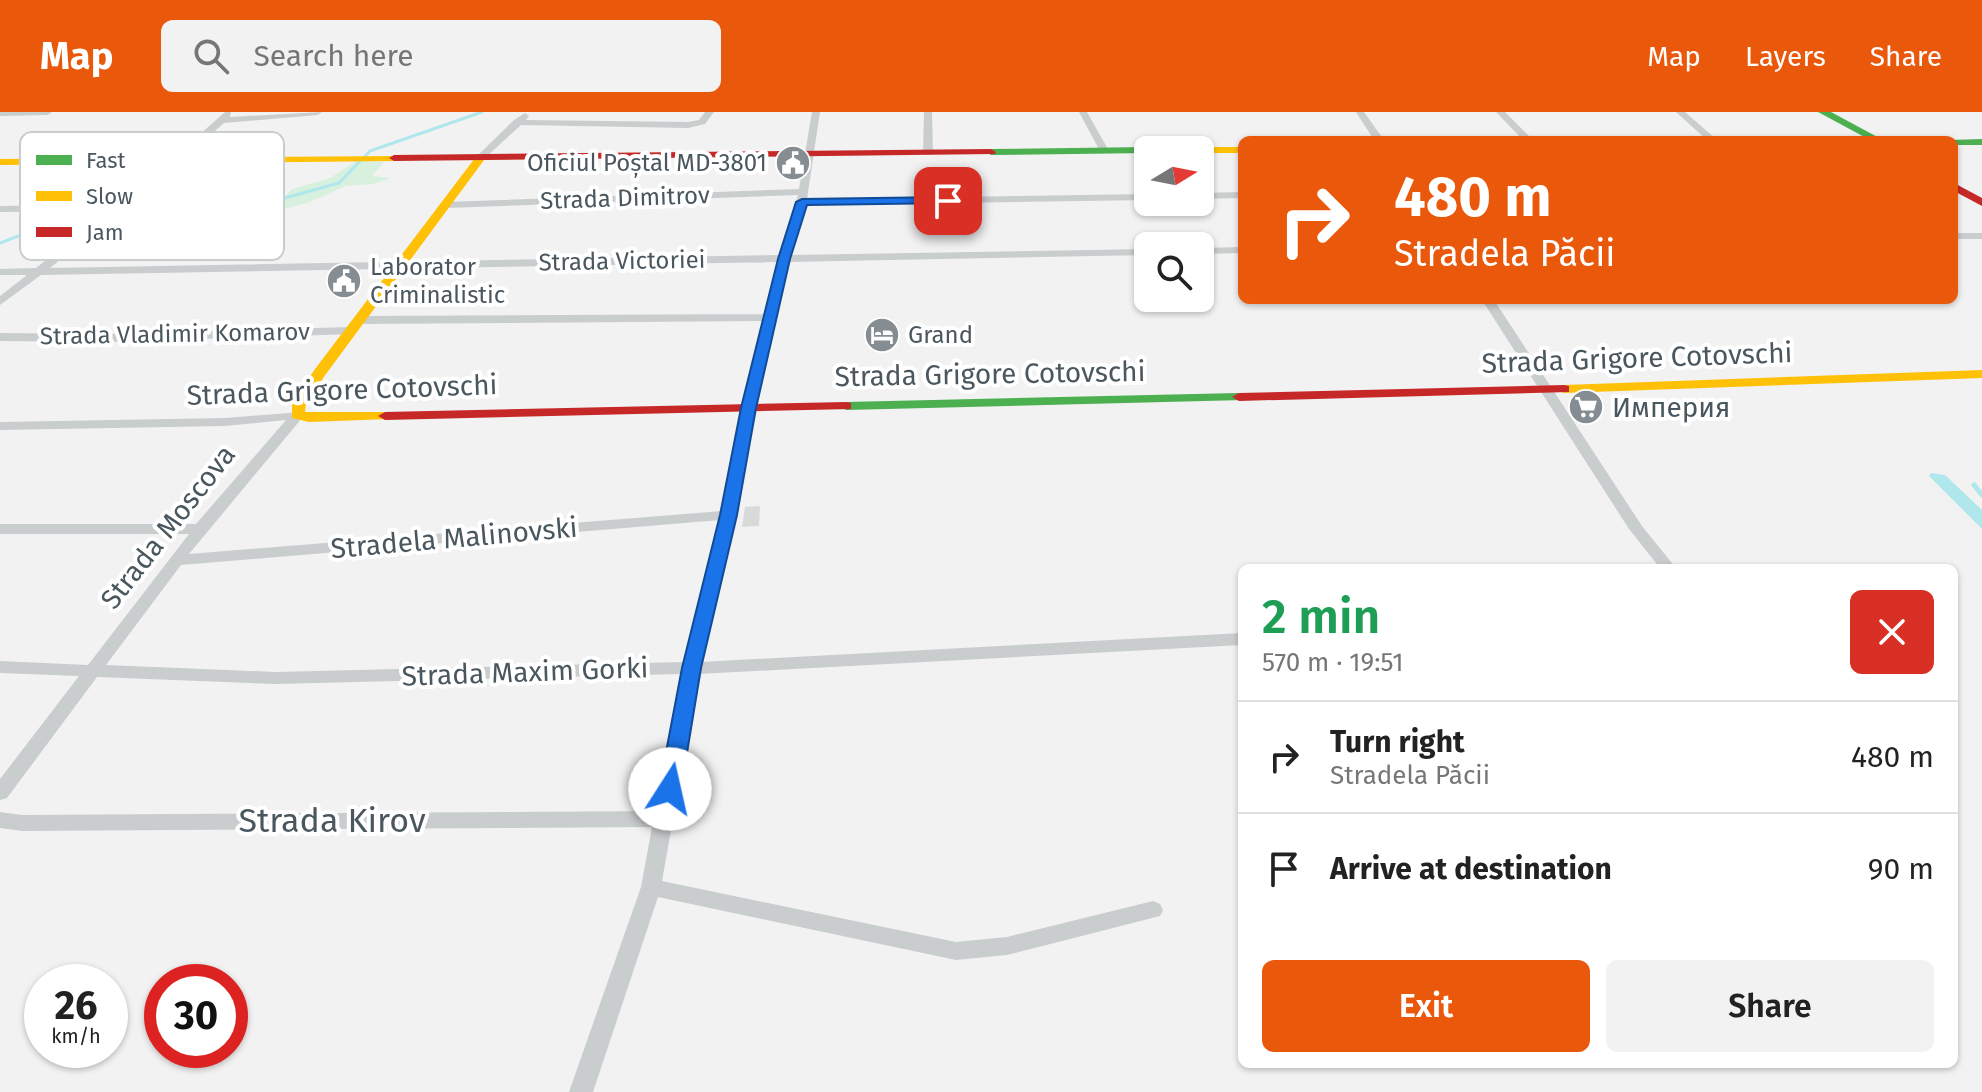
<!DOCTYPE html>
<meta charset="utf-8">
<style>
:root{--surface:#fff;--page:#f2f2f2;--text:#222;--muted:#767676;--line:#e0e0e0;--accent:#ea580c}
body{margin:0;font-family:"Fira Sans",sans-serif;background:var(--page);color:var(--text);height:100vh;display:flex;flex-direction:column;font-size:30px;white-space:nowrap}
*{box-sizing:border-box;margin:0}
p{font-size:26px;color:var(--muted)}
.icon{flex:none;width:44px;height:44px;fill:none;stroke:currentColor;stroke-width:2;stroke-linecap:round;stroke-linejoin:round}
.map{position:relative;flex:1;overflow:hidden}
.side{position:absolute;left:1238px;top:452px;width:720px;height:504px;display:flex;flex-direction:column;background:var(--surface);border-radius:12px;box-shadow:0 2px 6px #0004}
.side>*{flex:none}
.guide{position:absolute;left:1238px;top:24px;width:720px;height:168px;border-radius:12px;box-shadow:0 2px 6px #0004;background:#ea580c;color:#fff;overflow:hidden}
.needle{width:52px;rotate:80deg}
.fabs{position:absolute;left:1134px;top:24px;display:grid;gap:16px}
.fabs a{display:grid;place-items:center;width:80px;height:80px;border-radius:12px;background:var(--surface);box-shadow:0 2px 6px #0004;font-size:40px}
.speed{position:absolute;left:24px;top:852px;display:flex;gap:16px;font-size:40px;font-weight:700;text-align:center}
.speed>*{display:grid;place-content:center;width:104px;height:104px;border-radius:50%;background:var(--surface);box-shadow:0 2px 6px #0004;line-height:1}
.speed small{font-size:20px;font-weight:400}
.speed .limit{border:12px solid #d22;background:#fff;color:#111}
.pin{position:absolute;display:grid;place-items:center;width:68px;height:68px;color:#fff;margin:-34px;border-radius:16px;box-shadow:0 4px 12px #0006}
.me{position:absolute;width:88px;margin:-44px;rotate:10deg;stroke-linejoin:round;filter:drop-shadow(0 0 6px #0008)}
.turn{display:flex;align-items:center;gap:28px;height:168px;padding:0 24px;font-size:36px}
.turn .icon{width:104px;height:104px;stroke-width:2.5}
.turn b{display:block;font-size:56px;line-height:68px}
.round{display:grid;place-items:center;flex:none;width:84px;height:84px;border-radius:12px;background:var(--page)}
.summary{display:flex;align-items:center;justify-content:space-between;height:136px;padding:0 24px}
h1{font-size:48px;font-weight:600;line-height:60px;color:#1e9e55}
.primary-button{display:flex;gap:16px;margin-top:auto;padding:16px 24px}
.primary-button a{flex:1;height:92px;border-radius:12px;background:var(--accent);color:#fff;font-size:32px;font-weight:600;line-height:92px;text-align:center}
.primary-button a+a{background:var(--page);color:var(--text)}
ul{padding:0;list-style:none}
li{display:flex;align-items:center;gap:24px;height:112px;padding:0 24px;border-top:2px solid var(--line)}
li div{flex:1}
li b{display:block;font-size:30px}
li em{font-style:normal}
header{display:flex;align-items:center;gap:48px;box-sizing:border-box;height:112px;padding:0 40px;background:var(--accent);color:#fff}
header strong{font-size:38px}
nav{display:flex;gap:44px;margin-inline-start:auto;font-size:28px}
.search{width:560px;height:72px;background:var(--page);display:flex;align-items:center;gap:20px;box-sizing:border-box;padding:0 28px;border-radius:12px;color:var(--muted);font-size:30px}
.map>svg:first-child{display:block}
.green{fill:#d8f0de}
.water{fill:#afe7ec}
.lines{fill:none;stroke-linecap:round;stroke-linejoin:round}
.stream-far1{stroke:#afe7ec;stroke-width:3}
.stream{stroke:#afe7ec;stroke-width:5}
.building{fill:#d8dada}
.street{fill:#cacdce;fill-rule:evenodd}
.fast{fill:#4caf50;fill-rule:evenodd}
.slow{fill:#ffc107;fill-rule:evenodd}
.jam{fill:#c62828;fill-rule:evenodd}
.route{fill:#1a73e8;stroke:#114b97;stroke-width:2}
.labels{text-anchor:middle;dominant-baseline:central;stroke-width:8;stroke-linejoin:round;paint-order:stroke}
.far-poi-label{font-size:24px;fill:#4a575e;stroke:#fff;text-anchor:start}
.far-street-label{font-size:24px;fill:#4a575e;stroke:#fff}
.street-label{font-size:28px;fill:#4a575e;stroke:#fff}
.poi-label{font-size:28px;fill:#4a575e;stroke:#fff;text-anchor:start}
.near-street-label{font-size:34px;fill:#4a575e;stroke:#fff}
.key{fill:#fff;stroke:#c9cdcf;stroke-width:2}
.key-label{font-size:22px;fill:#4a575e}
</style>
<header>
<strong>Map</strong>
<div class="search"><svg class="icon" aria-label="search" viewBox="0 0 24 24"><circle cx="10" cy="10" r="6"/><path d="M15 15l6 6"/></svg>Search here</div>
<nav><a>Map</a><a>Layers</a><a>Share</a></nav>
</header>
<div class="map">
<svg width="1982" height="980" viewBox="0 0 1982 980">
<rect width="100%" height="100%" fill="#f2f2f2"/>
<polygon class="green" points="356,49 384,50 372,64 391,66 373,72 346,74 307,91 276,99 274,106 256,106 264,100 250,93 259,84 281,88 292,77 330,66"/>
<polygon class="water" points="1931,361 1945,363 1982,398 1982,417 1929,364"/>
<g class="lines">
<polyline class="stream-far1" points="0,131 36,117 55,115 148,124 339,71 370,39 482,0"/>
<polyline class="stream" points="1974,373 1982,383"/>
</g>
<polygon class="building" points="760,394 759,414 742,415 745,395"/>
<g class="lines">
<g class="street">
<polygon points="0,0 52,0 48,3 0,4"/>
<path d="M225,0H231L230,5L322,0L318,3L224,11L178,51H172L128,92L231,91L235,92V96L121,98L50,156L780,143L798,83L446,96L441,93L446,90L799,77L812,0H820L807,87L1148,82V88L806,93L791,143L1148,137V143L789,150L755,296L736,403L701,550L1242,521V533L699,562L662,769L956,830L1007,825L1153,789L1160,792L1163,798L1160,804L1007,843L956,848L658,785L593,980H569L641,775L652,715L22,719L0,716V700L22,703L655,699L681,562L276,572L97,565L7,686L0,688V667L79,564L0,561V549L88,553L189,422H0V412H196L286,308L225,314L0,318V310L225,306L302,300V306L189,442L722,399L741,296L763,209L360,212L354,208L360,204L765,202L778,150L41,163L0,193V184L27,163H0V157L36,156L108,99L0,100V94L116,92L165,47H172ZM720,408L684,550L276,560L106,553L181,453Z"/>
<polygon points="705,0 714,0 705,12 688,16 521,13 485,46 477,44 514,8 525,1 529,4 526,8 688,10 699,8"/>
<polygon points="924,0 932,0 933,40 928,43 923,40"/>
<polygon points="1079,0 1087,0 1109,39 1107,41 1101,41"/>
<polygon points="1356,0 1364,0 1384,28 1374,28"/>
<polygon points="1496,0 1505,0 1533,28 1523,28"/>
<polygon points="1676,0 1685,0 1717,28 1707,28"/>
<polygon points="1242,80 1242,86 1200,87 1200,81"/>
<rect x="1954" y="121" width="28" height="6"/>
<polygon points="1242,135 1242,141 1200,142 1200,136"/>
<polygon points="1482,188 1494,188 1642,414 1676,456 1660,456 1629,417"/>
<polygon points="351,215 355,216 355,222 106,230 0,229 0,221 106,222"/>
</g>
<g class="fast">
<polygon points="1818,0 1831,0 1883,28 1870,28"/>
<polygon points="1982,27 1982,33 1954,33 1954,28 1950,28"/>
<polygon points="1148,35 1153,38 1148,38 1148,41 991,43 986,40 991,37"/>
<polygon points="1239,281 1246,285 1244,288 846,298 839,294 846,290"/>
</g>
<g class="slow">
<polygon points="1200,35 1242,35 1242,41 1200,41 1200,38 1195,38"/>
<polygon points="478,42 487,44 326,262 306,291 305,300 385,300 390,301 390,307 309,310 292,306 292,291 315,257"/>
<polygon points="398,44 399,46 394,49 0,53 0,47"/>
<polygon points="1982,258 1982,266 1564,281 1557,277 1564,273"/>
</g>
<g class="jam">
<polygon points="991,37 996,40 995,42 394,49 389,46 394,43"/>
<polygon points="1954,71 1982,86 1982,94 1954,79"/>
<polygon points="1564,273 1569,274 1569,280 1239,289 1232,285 1239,281"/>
<polygon points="846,290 851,291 851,297 385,308 378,304 385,300"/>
</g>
</g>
<polygon class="route" points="948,85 952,86 952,91 807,93 790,147 756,296 737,403 701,556 681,677 678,683 670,685 662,683 659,677 682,556 720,403 741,296 778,147 796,90 802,87"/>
<defs>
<g id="civic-disc" transform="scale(1.8)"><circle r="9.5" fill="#858d92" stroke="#fff"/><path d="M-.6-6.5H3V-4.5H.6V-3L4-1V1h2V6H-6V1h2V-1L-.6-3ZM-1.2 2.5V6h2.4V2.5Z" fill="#fff"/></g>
<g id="hotel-disc" transform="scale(1.8)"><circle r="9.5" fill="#858d92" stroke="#fff"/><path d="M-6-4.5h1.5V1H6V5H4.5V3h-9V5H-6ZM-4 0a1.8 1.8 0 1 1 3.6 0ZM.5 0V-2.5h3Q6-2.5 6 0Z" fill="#fff"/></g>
<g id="supermarket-disc" transform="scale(1.8)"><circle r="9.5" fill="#858d92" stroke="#fff"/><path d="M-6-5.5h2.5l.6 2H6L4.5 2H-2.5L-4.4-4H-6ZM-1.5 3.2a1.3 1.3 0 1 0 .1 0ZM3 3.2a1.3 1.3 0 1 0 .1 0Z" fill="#fff"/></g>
</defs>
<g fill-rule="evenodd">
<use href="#civic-disc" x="793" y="51"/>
<use href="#civic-disc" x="344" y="169"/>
<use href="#hotel-disc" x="882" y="223"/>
<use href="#supermarket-disc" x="1586" y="295"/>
</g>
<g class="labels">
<g class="far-poi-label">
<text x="767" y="51" text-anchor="end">Oficiul Poștal MD-3801</text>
<text x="370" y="155">Laborator<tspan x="370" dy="28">Criminalistic</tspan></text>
<text x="908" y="223">Grand</text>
</g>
<g class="far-street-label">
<text transform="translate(625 86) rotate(-2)">Strada Dimitrov</text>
<text transform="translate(622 149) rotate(-1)">Strada Victoriei</text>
<text transform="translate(175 222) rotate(-1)">Strada Vladimir Komarov</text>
</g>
<g class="street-label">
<text transform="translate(1637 246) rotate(-2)">Strada Grigore Cotovschi</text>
<text transform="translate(990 262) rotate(-1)">Strada Grigore Cotovschi</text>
<text transform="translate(342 278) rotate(-2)">Strada Grigore Cotovschi</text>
<text transform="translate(168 415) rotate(-52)">Strada Moscova</text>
<text transform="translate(454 426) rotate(-5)">Stradela Malinovski</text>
<text transform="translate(525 560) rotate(-2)">Strada Maxim Gorki</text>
</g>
<g class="poi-label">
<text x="1612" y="295">Империя</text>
</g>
<g class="near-street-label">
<text x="332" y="708">Strada Kirov</text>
</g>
</g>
<rect x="20" y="20" width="264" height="128" rx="12" class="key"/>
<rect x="36" y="43" width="36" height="10" fill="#4caf50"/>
<rect x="36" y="79" width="36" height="10" fill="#ffc107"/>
<rect x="36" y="115" width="36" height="10" fill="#c62828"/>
<g class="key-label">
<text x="86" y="56">Fast</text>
<text x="86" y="92">Slow</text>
<text x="86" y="128">Jam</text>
</g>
</svg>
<div class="fabs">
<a><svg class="needle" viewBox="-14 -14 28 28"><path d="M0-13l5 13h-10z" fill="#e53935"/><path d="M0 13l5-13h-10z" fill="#767676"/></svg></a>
<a><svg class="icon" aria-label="search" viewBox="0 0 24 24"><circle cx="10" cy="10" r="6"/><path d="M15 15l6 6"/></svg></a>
</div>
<div class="speed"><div>26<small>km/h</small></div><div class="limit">30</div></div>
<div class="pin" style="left:948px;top:89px;background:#d93025"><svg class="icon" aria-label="arrive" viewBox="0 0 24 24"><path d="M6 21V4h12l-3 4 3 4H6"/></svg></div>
<svg class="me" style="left:670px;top:677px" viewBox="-20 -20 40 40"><circle r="19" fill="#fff"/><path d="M0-13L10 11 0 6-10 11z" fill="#1a73e8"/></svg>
<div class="guide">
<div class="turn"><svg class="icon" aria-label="right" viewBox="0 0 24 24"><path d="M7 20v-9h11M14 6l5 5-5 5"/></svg><div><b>480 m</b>Stradela Păcii</div></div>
</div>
<section class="side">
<div class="summary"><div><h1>2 min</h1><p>570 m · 19:51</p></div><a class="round" style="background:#d93025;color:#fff"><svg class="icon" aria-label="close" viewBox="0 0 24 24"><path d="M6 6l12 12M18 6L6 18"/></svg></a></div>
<ul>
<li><svg class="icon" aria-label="right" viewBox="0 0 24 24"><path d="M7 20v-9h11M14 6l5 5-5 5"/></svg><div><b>Turn right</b><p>Stradela Păcii</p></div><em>480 m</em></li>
<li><svg class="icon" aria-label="arrive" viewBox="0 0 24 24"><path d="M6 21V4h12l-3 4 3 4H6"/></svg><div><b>Arrive at destination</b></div><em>90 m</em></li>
</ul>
<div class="primary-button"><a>Exit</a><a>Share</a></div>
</section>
</div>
